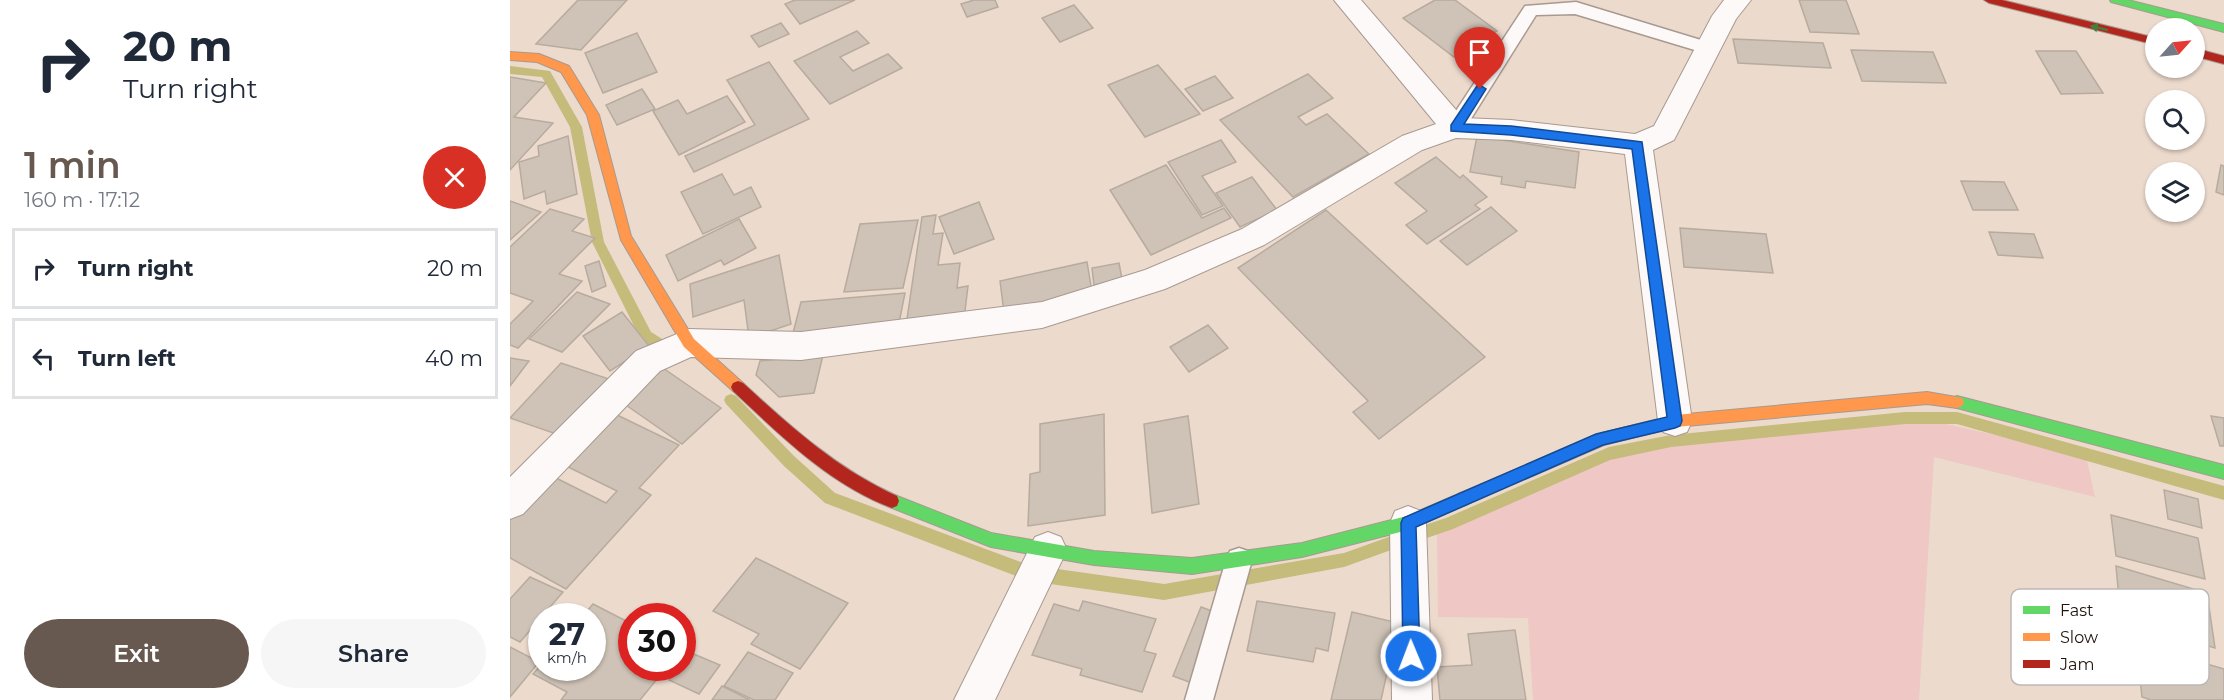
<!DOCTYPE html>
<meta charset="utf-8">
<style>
:root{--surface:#fff;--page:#f6f6f7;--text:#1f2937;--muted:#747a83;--line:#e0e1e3;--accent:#67594f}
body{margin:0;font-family:Montserrat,sans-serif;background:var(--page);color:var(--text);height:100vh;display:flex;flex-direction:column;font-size:22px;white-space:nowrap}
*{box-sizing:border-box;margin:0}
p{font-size:20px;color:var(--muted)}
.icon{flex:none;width:33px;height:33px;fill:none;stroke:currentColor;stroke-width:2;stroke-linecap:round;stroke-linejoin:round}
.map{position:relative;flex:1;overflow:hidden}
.side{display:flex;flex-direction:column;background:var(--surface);width:510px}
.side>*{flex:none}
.hud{background:#fff;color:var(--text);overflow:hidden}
.needle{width:39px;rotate:63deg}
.buttons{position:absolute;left:1635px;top:18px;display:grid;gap:12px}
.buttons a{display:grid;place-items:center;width:60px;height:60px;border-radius:50%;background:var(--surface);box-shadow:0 2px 4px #0004;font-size:30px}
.speed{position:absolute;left:18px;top:603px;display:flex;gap:12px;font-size:30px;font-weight:700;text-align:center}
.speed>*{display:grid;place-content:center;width:78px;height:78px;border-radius:50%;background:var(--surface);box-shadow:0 2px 4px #0004;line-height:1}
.speed small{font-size:15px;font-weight:400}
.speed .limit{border:9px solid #d22;background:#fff;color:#111}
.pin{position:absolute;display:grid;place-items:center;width:51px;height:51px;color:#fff;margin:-62px -26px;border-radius:50% 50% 50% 0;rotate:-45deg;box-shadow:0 0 6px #0007}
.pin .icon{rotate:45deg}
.me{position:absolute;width:66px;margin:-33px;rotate:359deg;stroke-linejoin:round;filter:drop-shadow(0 0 4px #0008)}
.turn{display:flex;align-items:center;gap:21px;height:126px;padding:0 24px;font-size:27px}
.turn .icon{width:78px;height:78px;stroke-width:2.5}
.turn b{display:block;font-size:42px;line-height:51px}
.round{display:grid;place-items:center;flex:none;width:63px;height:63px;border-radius:32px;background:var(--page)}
.summary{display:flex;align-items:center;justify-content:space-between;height:102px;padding:0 24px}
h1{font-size:36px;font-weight:600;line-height:45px;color:var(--accent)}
.cta{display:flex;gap:12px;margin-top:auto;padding:12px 24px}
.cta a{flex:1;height:69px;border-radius:36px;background:var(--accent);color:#fff;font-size:24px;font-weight:600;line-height:69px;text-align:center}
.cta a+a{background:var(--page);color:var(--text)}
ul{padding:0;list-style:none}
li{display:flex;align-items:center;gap:18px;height:81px;margin:0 12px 9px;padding:0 12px;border:3px solid var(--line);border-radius:0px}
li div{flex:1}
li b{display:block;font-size:22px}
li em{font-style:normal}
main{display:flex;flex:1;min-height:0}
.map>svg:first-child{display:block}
.green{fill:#efc7c4}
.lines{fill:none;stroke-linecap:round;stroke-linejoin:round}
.stream{fill:#c5bb7b;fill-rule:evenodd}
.building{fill:#cfc3b7;stroke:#b7ab9f;stroke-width:1.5}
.lane-casing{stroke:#a89a90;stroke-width:3}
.street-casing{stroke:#a89a90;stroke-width:2}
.fast-casing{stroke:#a89a90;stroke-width:2}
.slow-casing{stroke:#a89a90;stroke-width:2}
.jam-casing{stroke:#a89a90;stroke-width:2}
.lane{fill:#fcf9f8;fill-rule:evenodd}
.street{fill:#fcf9f8;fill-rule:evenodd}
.fast{fill:#63d668;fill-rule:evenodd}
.slow{fill:#ff974d;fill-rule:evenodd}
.jam{fill:#b3261e;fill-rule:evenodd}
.oneway{fill:#447f3e}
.route{fill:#1a73e8;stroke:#114b97;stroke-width:1.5}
.key{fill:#fff;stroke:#bcb8b6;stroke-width:1.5}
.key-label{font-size:16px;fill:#1f140b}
</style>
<main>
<section class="side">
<div class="hud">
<div class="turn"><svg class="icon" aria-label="right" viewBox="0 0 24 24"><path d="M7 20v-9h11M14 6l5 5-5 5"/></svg><div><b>20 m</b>Turn right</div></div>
</div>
<div class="summary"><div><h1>1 min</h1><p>160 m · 17:12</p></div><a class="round" style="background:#d93025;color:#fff"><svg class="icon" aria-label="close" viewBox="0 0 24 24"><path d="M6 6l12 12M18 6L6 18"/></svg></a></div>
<ul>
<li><svg class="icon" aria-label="right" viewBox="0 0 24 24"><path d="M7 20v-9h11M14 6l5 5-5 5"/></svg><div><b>Turn right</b></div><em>20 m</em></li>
<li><svg class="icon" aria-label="left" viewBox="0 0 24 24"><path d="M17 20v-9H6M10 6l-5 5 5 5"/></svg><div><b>Turn left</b></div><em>40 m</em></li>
</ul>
<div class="cta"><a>Exit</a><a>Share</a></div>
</section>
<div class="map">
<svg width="1714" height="700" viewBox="0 0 1714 700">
<rect width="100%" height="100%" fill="#ecdacd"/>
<polygon class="green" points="1388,413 1576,456 1585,497 1424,457 1409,700 1023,700 1018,618 928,617 927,533 1047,476 1143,445"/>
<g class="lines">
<g class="stream">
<polygon points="0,66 40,71 72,127 94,242 141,332 165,347 167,351 165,355 155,355 131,340 82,242 60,127 32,77 0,74"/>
<polygon points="221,394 226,396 284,456 325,493 519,565 654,584 834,553 887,534 892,536 895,541 892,546 834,567 654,600 519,581 315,503 274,466 216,404 214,400 216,396"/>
<polygon points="1395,412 1447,412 1714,486 1714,500 1447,424 1395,424 1161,447 1100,460 943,529 908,541 903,539 900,534 903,529 936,518 1099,447 1161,435"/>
</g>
</g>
<g class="building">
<polygon points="68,0 117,0 71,50 26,44"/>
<polygon points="285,0 345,0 290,24 275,4"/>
<polygon points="464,0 485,0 488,7 457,17 451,4"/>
<polygon points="925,0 945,0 987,31 944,57 893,18"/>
<polygon points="1289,0 1336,0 1349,34 1300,32"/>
<polygon points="564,5 583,28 550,42 532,18"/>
<polygon points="271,23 279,34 249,47 241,36"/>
<polygon points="347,31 359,43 330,57 343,71 378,54 392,68 320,104 284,61"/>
<polygon points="127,33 147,72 93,93 75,53"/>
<polygon points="1223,39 1313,43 1321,68 1228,63"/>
<polygon points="1341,50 1423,52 1436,83 1352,81"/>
<polygon points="1526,51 1566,51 1593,93 1551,94"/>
<polygon points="259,62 299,119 184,172 175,156 245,125 217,80"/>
<polygon points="648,65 690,114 635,137 598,85"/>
<polygon points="798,74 823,98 788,117 796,125 817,114 859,154 783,197 710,120"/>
<polygon points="705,76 723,98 693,111 675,89"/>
<polygon points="0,77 36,83 4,117 43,123 0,170"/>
<polygon points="132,89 145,109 107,125 96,105"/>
<polygon points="217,96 235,122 169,155 143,111 168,100 177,114"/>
<polygon points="58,136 67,194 37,204 35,191 14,199 9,162 29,156 28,146"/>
<polygon points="967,136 1069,152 1065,188 1016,181 1015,188 991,184 992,177 960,172"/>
<polygon points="711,140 726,162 692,176 713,206 692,215 658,162"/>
<polygon points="926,157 950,178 953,175 977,197 965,205 970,209 917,244 896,225 917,211 885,183"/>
<polygon points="656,165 692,218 714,208 721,218 641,255 600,190"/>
<polygon points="1711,165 1714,166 1714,195 1706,192"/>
<polygon points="212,174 224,195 241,187 251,207 193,234 171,192"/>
<polygon points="742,177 767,210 730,227 706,193"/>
<polygon points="1451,181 1494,182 1508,210 1463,210"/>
<polygon points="0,201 31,212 0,240"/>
<polygon points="469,202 484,239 444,254 429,217"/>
<polygon points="981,207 1007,231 957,265 930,241"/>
<polygon points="40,209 74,219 62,231 85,238 49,274 72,281 8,348 0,345 0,324 23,301 0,293 0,247"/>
<polygon points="816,210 975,357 869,439 843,412 858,401 728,268"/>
<polygon points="426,215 423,234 433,233 428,265 450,263 447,288 458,286 454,319 396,326 412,217"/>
<polygon points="229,219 246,248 214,265 211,260 168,281 156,255"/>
<polygon points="408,220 393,288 334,292 350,224"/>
<polygon points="1170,228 1256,234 1263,273 1174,267"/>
<polygon points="1479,232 1524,234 1533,258 1488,255"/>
<polygon points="269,255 281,324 239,338 234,300 183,317 180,284"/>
<polygon points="89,261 96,286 82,292 75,266"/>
<polygon points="577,262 582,292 494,312 490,281"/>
<polygon points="609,263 612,279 584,285 582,268"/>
<polygon points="67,292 100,304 52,352 19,339"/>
<polygon points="395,293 388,328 282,337 291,302"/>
<polygon points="112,312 139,346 100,371 73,336"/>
<polygon points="698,325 718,348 679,372 660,347"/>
<polygon points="313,355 304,393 269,397 246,375 250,361"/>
<polygon points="0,358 19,361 0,386"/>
<polygon points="51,363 99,379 49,435 0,418"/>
<polygon points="153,368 211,408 172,444 113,403"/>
<polygon points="101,412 169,445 129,488 141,495 56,589 0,558 0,519 42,476 96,503 107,491 50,463"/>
<polygon points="594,414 595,515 518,526 520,474 530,472 530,424"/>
<polygon points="678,416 689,504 642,513 634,424"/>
<polygon points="1701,416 1714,418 1714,446 1710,446"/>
<polygon points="1654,490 1688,499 1692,528 1658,519"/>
<polygon points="1601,515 1688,538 1695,579 1606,556"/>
<polygon points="246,558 338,603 290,669 241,644 249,634 203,611"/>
<polygon points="1606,566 1697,593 1705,648 1611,620"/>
<polygon points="20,577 53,592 10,642 0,637 0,599"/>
<polygon points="573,601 646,619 634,651 646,654 632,692 570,675 572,669 522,655 544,604 569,611"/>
<polygon points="747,601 825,613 818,651 806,648 803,662 737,651"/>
<polygon points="83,604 122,624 122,668 156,668 130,700 51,700 57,692 23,674 32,664 32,668 82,668 82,616 73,616"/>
<polygon points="691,607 710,614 682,683 663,676"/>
<polygon points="842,612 888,623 871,700 821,700"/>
<polygon points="1005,630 1016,700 930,700 927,667 962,665 958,634"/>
<polygon points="1626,643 1714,669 1714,700 1641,700 1632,697"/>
<polygon points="0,647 29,662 0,697"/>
<polygon points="179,652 210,665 189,694 159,680 168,668 172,668 172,661"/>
<polygon points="238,652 283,673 265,700 244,700 214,686"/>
<polygon points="212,686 240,700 202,700"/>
</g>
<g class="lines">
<g class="lane-casing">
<g id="lane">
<polygon points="1066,2 1204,44 1207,48 1204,52 1198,54 1065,14 1026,15 952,133 945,135 938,133 935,128 938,123 1015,6"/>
<polygon points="729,548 738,551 742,560 703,700 675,700 716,560 720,551"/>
</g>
</g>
<g class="street-casing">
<g id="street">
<polygon points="824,0 851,0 953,118 1001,120 1125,134 1144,126 1202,16 1214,0 1241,0 1226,19 1164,140 1143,150 1182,421 1177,432 1165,436 1153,432 1148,421 1115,154 1001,140 946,138 912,150 754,245 655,289 532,328 291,360 181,357 150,371 13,514 0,519 0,477 126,351 179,329 291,332 532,302 635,270 732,229 892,136 926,124"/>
<polygon points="898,506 911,511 916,523 922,700 882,700 880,523 885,511"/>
<polygon points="538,532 551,537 557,550 485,700 444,700 525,537"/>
</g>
</g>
<g class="fast-casing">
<g id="fast">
<polygon points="1600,0 1618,0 1714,24 1714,32 1601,2"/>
<polygon points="1447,396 1714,465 1714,479 1447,408 1442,406 1440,402 1442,398"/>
<polygon points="953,492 958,494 960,499 958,504 898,530 792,557 682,574 584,565 481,547 377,506 375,501 377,496 382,494 481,533 584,551 682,558 792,543 897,516"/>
</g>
</g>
<g class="slow-casing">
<g id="slow">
<polygon points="0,52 29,54 59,66 89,115 121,236 184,339 233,383 235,387 233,391 228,393 223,391 174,347 111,240 77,115 51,72 27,62 0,60"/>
<polygon points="1417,392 1452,398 1454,402 1452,406 1447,408 1417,404 1165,427 1094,445 953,506 948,504 946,499 948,494 1092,433 1165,415"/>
</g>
</g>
<g class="jam-casing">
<g id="jam">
<polygon points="1474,0 1492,0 1646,38 1646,45 1479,3"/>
<polygon points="1684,48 1714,56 1714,64 1684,56"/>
<path d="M228,381L233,383C281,427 327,469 387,496L389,501L387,506L382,508C319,484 271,436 223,391L221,387L223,383Z"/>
</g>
</g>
<use href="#lane" class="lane"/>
<use href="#street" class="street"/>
<use href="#fast" class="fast"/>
<use href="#slow" class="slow"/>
<use href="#jam" class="jam"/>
</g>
<defs><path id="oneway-solid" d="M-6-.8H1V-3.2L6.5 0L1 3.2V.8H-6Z" transform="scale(1.5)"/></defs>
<use class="oneway" href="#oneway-solid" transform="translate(1589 28) rotate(-166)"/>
<polygon class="route" points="970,85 976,89 954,124 1001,126 1132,142 1172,421 1170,426 1165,428 1093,445 906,527 910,656 907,661 901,664 896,661 893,656 891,523 893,518 1086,434 1157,417 1122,149 1001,135 941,131 941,125 967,86"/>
<rect x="1501" y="589" width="198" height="96" rx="9" class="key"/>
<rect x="1513" y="606" width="27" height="8" fill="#63d668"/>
<rect x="1513" y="633" width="27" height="8" fill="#ff974d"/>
<rect x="1513" y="660" width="27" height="8" fill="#b3261e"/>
<g class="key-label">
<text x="1550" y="616">Fast</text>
<text x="1550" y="643">Slow</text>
<text x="1550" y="670">Jam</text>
</g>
</svg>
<div class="buttons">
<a><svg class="needle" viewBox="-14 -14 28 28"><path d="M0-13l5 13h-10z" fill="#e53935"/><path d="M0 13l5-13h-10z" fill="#747a83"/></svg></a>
<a><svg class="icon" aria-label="search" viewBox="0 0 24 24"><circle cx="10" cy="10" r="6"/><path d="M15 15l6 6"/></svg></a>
<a><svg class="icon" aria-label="layers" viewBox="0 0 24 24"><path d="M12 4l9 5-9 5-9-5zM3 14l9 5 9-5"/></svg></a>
</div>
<div class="speed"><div>27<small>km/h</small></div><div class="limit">30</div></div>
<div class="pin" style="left:970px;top:89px;background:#d93025"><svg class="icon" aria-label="arrive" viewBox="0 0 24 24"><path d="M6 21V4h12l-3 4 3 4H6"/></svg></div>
<svg class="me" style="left:901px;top:656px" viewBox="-20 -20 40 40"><circle r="17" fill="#1a73e8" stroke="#fff" stroke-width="3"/><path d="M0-11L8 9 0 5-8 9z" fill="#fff"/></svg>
</div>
</main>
